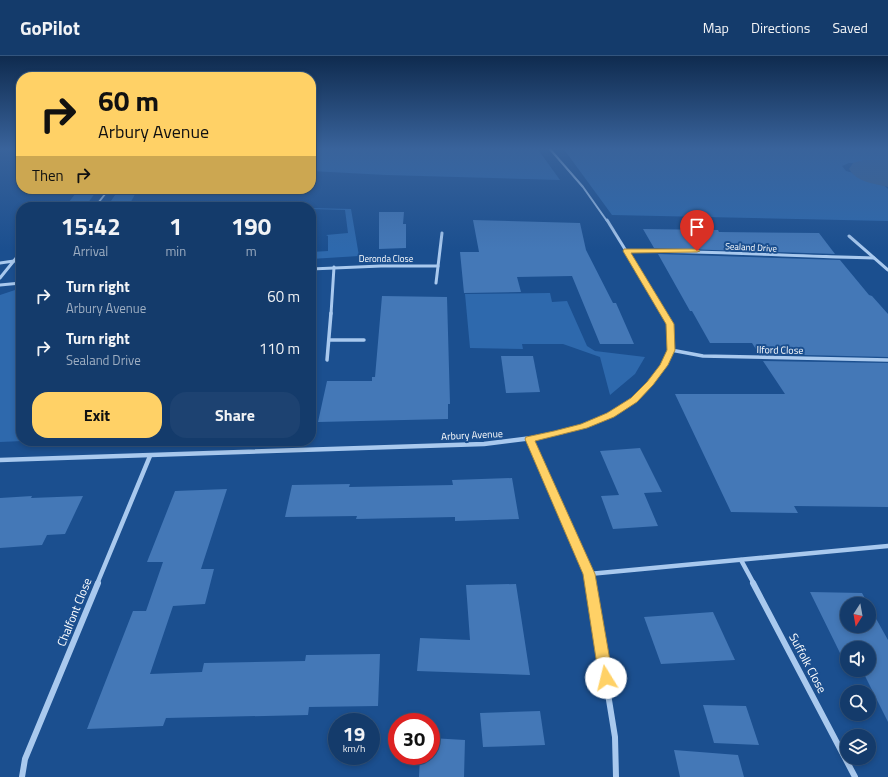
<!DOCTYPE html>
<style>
:root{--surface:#143b6b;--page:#1d4271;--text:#f1f3f6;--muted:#9dadc1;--line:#33557e;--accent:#ffd166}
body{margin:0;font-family:"Titillium Web",sans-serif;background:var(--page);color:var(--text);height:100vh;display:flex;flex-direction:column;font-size:15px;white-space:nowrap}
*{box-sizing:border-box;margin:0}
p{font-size:13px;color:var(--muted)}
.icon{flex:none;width:22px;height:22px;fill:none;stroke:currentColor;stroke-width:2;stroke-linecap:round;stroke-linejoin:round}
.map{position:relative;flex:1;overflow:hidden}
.sheet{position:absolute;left:16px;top:146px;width:300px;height:244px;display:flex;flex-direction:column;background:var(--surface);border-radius:16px;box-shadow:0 2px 6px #0003,0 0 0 1px var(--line)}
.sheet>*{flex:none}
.top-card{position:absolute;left:16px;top:16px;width:300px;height:122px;border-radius:16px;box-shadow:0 2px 6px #0003,0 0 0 1px var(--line);background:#ffd166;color:#111;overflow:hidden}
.needle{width:26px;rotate:191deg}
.fabs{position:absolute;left:840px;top:541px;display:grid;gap:8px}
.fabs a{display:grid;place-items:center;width:36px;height:36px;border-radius:50%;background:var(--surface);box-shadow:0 2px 6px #0003,0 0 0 1px var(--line);font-size:20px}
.speed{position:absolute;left:328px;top:657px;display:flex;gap:8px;font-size:20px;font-weight:700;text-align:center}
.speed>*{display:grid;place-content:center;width:52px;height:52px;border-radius:50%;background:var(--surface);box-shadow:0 2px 6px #0003,0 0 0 1px var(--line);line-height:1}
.speed small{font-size:10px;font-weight:400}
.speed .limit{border:6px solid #d22;background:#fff;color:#111}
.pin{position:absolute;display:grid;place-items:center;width:34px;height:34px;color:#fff;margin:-41px -17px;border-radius:50% 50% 50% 0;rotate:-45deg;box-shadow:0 0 4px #0007}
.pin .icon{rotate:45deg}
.me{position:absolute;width:44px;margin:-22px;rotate:351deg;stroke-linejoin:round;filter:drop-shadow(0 0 3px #0008)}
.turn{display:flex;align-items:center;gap:14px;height:84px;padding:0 16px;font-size:18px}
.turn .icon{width:52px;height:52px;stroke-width:2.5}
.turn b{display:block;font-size:28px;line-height:34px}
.then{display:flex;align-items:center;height:38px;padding:0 16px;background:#0003;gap:8px;font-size:15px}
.eta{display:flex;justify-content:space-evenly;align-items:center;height:68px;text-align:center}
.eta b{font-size:24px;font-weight:700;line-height:28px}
.button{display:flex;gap:8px;margin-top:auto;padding:8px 16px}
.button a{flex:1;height:46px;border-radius:16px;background:var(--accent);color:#111;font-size:16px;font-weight:700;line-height:46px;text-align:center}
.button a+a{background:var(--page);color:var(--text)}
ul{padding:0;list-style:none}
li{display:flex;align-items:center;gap:12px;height:52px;padding:0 16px}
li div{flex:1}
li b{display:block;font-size:15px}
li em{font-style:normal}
header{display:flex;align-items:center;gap:24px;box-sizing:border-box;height:56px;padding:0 20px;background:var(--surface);border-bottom:1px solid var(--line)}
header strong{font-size:19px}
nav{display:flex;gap:22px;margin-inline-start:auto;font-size:14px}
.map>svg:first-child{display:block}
.green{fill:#2e69ad}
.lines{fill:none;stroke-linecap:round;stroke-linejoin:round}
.river{fill:#3c6290;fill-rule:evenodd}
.building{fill:#4478b7}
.street-far4{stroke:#a9c9ee;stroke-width:2}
.street-far3{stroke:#a9c9ee;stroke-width:3}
.street-far2{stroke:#a9c9ee;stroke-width:3.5}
.street-far1{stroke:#a9c9ee;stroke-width:4.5}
.street{stroke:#a9c9ee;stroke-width:6}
.route{fill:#ffd166;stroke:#a68842}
.labels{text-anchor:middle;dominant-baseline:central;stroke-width:4;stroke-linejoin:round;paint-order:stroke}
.far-street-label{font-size:9px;fill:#fff;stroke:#1b4f8f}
.street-label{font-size:10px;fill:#fff;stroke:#1b4f8f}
.near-street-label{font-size:12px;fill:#fff;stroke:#1b4f8f}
</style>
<header>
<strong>GoPilot</strong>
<nav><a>Map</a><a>Directions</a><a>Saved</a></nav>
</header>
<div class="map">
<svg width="888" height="721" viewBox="0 0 888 721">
<rect width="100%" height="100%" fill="#1b4f8f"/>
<g class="green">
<polygon points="311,92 537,92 560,124 386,119 311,115 313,105 311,105"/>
<polygon points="563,92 888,92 888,107 849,107 842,110 846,115 879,124 888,133 888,165 612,159"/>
<polygon points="79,133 98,133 85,151 65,151"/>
<polygon points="119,133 138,133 128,151 107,151"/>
<polygon points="311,152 351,153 359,200 311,203 311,196 328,195 328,180 326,179 348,177 345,154 311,153"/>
<polygon points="21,232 21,385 23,385 0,386 0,239"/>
<polygon points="550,237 552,246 567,245 587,290 595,295 645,301 635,318 610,339 600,301 563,288 522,288 523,293 470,292 465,238"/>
</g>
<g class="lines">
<path class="river" d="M863,104H888V131C873,127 858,127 849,113L853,107Z"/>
</g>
<g class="building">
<polygon points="379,156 404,156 403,168 406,168 406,192 379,193"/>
<polygon points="473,164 580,167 586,194 613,247 616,247 634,288 600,288 572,220 517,221 521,236 464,237 460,196 479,196"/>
<polygon points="643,173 718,174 719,176 819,177 835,198 654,192"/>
<polygon points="658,198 840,204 869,239 872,240 888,258 888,301 759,298 752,287 710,287 692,255 690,255"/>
<polygon points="382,240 447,241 450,348 448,348 448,363 318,366 327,325 372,325 372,321 375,321"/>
<polygon points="501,300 533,300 540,336 506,337"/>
<polygon points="763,305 888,307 888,451 794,450 798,457 731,456 675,338 785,338"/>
<polygon points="640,392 662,436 644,437 658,470 613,473 601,440 619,439 600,395"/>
<polygon points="512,422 519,463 455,465 455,461 356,463 357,460 285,461 292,429 350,428 349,431 453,429 452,424"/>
<polygon points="227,433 201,513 214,513 205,548 173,550 150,618 202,616 204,607 305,605 306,599 380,598 378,650 309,651 308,659 166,662 163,670 87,673 133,555 146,555 163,506 147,506 175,435"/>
<polygon points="32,440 31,442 83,440 65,478 47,479 42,489 0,492 0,442"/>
<polygon points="516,528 530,619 417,615 420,582 470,584 466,529"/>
<polygon points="810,536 862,537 868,548 847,548 847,570 869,570 869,550 888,584 888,666 862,614 869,614 869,592 847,592 847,597 840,597"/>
<polygon points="713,556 735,604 661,608 644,561"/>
<polygon points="703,649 746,650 759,689 714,687"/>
<polygon points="540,655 545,689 483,691 480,657"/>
<polygon points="431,682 465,684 464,721 419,721 420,700 431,700"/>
<polygon points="674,694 738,699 744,721 680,721"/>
</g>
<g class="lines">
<g class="street-far4">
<polyline points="549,92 583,131 607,165"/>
<polyline points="95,151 109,133"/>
</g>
<g class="street-far3">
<polyline points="607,164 665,258"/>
<polyline points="849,180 888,214"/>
<path d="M627,195C709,195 792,200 874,202"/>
<polyline points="0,207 14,205"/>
<polyline points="311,213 381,210 438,210"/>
<polyline points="0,222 21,196"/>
<polyline points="436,227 442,177"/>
<polyline points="0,229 21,227"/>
<polyline points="331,258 334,211"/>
</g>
<g class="street-far2">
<polyline points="329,284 364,284"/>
<polyline points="671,294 703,300 888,304"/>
<polyline points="327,304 331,257"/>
<path d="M558,377C573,373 588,369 601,362C638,345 690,302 665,257"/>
</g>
<g class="street-far1">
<polyline points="530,383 589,518 591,528"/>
<polyline points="0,404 484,388 532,382 562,376"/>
<polyline points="741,504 754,528"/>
<polyline points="589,518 888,490"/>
<polyline points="97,528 150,400"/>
</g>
<g class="street">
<polyline points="590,527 615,681 616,721"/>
<polyline points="753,527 855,721"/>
<polyline points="22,721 25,703 98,527"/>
</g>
</g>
<linearGradient id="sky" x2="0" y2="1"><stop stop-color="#0f2b4f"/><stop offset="0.48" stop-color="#39639b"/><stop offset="1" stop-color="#39639b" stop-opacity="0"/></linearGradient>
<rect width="888" height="193" fill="url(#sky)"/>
<polygon class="route" points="624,193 697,193 700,195 697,196 631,197 674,268 675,294 668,309 653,329 637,346 614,361 587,372 535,385 595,518 613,622 611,626 606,628 601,626 599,622 583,518 525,383 526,381 554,375 581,368 607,357 631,342 647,326 660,309 667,294 666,268 623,195"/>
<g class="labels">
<g class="far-street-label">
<text transform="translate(751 191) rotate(3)">Sealand Drive</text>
<text x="386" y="202">Deronda Close</text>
</g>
<g class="street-label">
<text transform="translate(780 294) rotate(1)">Ilford Close</text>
<text transform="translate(472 379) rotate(-3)">Arbury Avenue</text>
</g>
<g class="near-street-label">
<text transform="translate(74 556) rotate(-68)">Chalfont Close</text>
<text transform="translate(808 607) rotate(62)">Suffolk Close</text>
</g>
</g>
</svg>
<div class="fabs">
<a><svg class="needle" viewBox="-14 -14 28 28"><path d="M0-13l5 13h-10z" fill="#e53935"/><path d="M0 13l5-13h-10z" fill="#9dadc1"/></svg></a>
<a><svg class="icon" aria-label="sound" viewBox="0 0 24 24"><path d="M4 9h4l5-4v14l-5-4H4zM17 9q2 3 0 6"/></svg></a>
<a><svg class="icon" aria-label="search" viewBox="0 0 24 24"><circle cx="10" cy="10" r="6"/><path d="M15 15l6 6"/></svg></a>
<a><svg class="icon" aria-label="layers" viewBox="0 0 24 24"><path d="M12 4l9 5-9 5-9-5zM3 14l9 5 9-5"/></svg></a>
</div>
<div class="speed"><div>19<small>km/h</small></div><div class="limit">30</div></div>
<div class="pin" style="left:697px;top:195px;background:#d93025"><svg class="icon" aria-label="arrive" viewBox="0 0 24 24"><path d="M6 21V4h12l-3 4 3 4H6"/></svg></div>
<svg class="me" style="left:606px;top:622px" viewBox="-20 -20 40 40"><circle r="19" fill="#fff"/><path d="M0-13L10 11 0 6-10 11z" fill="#ffd166"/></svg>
<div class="top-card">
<div class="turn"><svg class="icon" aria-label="right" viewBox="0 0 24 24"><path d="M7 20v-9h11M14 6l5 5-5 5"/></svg><div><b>60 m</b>Arbury Avenue</div></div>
<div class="then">Then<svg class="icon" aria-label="right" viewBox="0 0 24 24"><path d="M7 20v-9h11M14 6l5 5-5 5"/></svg></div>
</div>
<section class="sheet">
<div class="eta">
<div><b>15:42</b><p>Arrival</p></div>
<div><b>1</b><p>min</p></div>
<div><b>190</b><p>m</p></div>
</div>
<ul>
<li><svg class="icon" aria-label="right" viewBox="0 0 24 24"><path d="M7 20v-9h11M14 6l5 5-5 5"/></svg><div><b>Turn right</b><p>Arbury Avenue</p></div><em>60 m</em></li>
<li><svg class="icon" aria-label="right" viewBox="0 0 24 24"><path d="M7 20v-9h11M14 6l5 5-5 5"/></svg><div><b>Turn right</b><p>Sealand Drive</p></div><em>110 m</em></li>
</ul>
<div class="button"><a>Exit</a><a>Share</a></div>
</section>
</div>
